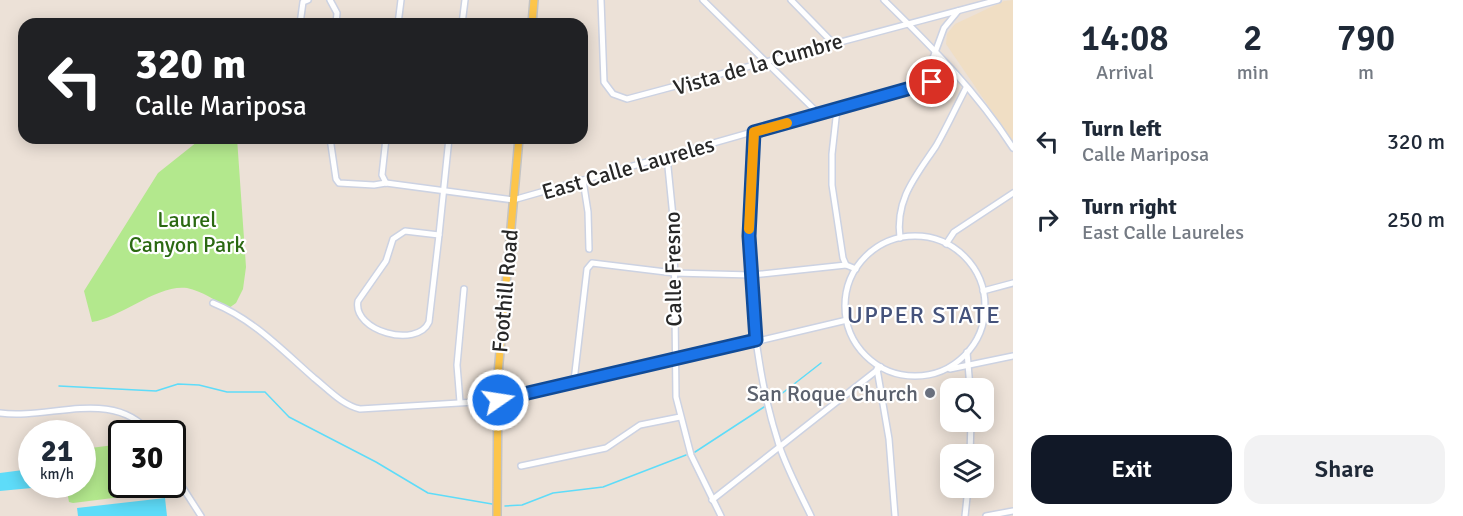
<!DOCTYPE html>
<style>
:root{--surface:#fff;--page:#f2f2f3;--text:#1f2937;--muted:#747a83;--accent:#111827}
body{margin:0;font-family:Signika,sans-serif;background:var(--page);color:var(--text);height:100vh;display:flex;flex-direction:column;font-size:22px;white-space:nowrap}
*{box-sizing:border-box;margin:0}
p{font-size:20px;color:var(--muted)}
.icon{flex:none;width:33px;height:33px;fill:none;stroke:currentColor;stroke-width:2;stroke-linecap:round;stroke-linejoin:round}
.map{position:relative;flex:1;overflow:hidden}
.side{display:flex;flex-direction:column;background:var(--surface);width:450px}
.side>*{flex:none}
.banner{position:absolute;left:18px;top:18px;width:570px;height:126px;border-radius:18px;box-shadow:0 3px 15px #0003;background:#202124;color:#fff;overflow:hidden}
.controls{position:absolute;left:940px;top:378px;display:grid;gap:12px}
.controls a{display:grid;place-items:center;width:54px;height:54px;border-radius:12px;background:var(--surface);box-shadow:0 3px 15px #0003;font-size:30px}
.speed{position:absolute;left:18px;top:420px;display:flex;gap:12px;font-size:30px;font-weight:700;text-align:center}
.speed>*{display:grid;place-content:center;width:78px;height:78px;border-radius:50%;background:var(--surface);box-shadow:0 3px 15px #0003;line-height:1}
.speed small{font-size:15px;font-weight:400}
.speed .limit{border:3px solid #111;border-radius:9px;background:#fff;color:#111}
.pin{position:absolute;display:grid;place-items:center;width:51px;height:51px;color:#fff;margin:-26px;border:3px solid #fff;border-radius:50%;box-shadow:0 2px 6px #0007}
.me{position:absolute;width:66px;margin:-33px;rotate:77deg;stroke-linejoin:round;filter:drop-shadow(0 0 4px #0008)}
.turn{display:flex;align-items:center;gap:21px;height:126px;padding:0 18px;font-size:27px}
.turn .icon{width:78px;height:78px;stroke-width:2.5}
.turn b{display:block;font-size:42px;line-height:51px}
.eta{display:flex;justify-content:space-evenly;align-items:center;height:102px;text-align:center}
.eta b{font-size:36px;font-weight:600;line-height:42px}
.action{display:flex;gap:12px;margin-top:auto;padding:12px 18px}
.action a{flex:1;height:69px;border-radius:18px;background:var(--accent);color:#fff;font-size:24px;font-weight:600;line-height:69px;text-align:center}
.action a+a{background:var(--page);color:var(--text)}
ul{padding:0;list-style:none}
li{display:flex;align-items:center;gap:18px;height:78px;padding:0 18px}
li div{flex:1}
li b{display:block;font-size:22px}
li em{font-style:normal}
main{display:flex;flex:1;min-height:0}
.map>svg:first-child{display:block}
.education{fill:#f0dec4}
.green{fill:#b3e88d}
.water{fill:#5edcf9}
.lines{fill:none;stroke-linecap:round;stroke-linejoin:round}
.stream{stroke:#5edcf9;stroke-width:1.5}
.minor-casing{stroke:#ccd2e2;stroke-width:8}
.major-casing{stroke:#c3c3c3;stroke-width:10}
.minor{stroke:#fff;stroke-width:5}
.major{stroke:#fdc54a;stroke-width:7}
.route-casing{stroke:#114b97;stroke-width:15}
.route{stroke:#1a73e8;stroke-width:10}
.slow{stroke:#f59e0b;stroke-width:10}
.worship-dot{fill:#6b7280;stroke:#fff;stroke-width:2}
.labels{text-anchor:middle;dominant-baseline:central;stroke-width:4.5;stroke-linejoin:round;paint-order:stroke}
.street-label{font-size:22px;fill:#272727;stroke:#fff}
.park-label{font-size:22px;fill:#2b6912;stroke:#fff}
.worship-label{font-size:22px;fill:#5b616d;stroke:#fff;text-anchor:end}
.neighbourhood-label{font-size:24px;letter-spacing:1.5px;fill:#44527b;stroke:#fff}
</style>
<main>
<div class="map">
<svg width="1013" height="516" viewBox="0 0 1013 516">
<rect width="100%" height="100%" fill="#ece1d7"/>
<polygon class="education" points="1013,0 1013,142 946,44 947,34 955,24 1004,1"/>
<g class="green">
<path d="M202,138H237L246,267L243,289L236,303L229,308C216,301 202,291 187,288C158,284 122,317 92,322L84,291L158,173Z"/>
<polygon points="119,438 122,484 128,485 129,496 73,503 69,502 66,486 82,484 83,449 114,445 114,439"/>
</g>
<g class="water">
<polygon points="31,469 32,484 42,487 0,491 0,473"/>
<polygon points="165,498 167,516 78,516 77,508"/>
</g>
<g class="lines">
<g class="stream">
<polyline points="59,386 156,391 178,384 199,385 227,392 265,392 289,417 376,462 428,493 492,504"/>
<polyline points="771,402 821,363"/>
<polyline points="695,452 764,407"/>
<polyline points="505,506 522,505 553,493 603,487 686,455"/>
</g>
<g class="minor-casing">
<g id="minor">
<polyline points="330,0 337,13 336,24"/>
<polyline points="601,0 604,82 613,94 627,99 998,0"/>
<polyline points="703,0 819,114"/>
<polyline points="791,0 833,43"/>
<path d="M884,0C931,46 977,92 1013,148"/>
<polyline points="300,24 303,2 308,0"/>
<polyline points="398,24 401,0"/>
<polyline points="462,24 465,0"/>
<polyline points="915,86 933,58 944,28 958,11"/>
<polyline points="837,109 832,154 832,185 843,258 846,265 856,269"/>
<path d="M754,132C745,235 747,346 779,445C787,469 800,493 811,516"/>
<polyline points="330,138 336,179 339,183 374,185 386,183 513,200 956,74"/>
<polyline points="386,138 382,175 386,183"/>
<polyline points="667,157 674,227 676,397 691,455 721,516"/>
<polyline points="583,180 588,212 589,249"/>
<path d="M405,231L439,235L429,322C417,349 352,331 358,301L386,261L393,239Z"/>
<polyline points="439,235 449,138"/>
<circle cx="915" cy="306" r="70"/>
<path d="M900,238C895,199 916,176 936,146C947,127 956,107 966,88"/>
<polyline points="946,244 954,232 1013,193"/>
<polyline points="983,291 1013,283"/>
<path d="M213,303C253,319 282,350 314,378C328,389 342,405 360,409L492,401L585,378L674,361L847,320"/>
<polyline points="967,352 970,388"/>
<polyline points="877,369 889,439 895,516"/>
<polyline points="950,369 1013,356"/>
<polyline points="574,381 587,269 592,263 674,273 752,275 846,265"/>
<polyline points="460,402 457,365 464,289"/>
<path d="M0,413C50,420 114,387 151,434"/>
<polyline points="970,454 971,422"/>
<polyline points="521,466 606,448 640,425 680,417"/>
<polyline points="172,471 201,516"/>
<polyline points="712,500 881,367"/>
<polyline points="965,516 968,488"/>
<polyline points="986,516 1013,511"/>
</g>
</g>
<g class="major-casing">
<g id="major">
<polyline points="532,24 534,0"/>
<polyline points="497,516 498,374 519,138"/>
</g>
</g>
<use href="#minor" class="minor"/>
<use href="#major" class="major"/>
</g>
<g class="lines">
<g class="route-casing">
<polyline id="route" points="498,400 756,340 749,236 754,132 932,82"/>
</g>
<use href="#route" class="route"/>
<polyline class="slow" points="749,229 754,132 787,123"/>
</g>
<circle class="worship-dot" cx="930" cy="393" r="6"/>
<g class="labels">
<g class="street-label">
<text transform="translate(758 64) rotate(-16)">Vista de la Cumbre</text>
<text transform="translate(628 168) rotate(-16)">East Calle Laureles</text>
<text transform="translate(673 269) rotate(-91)">Calle Fresno</text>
<text transform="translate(505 291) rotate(-85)">Foothill Road</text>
</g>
<g class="park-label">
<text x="187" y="219">Laurel<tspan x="187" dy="25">Canyon Park</tspan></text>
</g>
<g class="worship-label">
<text x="918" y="393">San Roque Church</text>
</g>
<g class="neighbourhood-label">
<text x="924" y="315">UPPER STATE</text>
</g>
</g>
</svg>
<div class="controls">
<a><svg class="icon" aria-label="search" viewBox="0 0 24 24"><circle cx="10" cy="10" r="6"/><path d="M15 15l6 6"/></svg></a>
<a><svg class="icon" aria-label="layers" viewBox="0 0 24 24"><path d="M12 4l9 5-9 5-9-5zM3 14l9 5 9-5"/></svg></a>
</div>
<div class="speed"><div>21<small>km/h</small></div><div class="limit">30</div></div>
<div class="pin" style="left:932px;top:82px;background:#d93025"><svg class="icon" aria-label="arrive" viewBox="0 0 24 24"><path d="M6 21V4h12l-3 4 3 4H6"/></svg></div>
<svg class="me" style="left:498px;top:400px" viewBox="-20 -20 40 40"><circle r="17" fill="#1a73e8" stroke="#fff" stroke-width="3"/><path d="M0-11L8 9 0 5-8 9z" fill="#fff"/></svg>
<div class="banner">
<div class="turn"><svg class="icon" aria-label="left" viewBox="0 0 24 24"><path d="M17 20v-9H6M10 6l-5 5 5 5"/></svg><div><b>320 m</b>Calle Mariposa</div></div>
</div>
</div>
<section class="side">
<div class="eta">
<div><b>14:08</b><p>Arrival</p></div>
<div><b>2</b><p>min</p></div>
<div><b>790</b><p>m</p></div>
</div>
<ul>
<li><svg class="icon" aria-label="left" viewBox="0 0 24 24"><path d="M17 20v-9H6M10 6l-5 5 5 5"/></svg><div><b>Turn left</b><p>Calle Mariposa</p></div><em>320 m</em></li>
<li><svg class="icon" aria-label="right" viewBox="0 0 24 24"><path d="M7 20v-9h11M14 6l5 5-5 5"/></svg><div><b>Turn right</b><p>East Calle Laureles</p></div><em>250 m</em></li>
</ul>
<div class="action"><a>Exit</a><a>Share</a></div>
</section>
</main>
